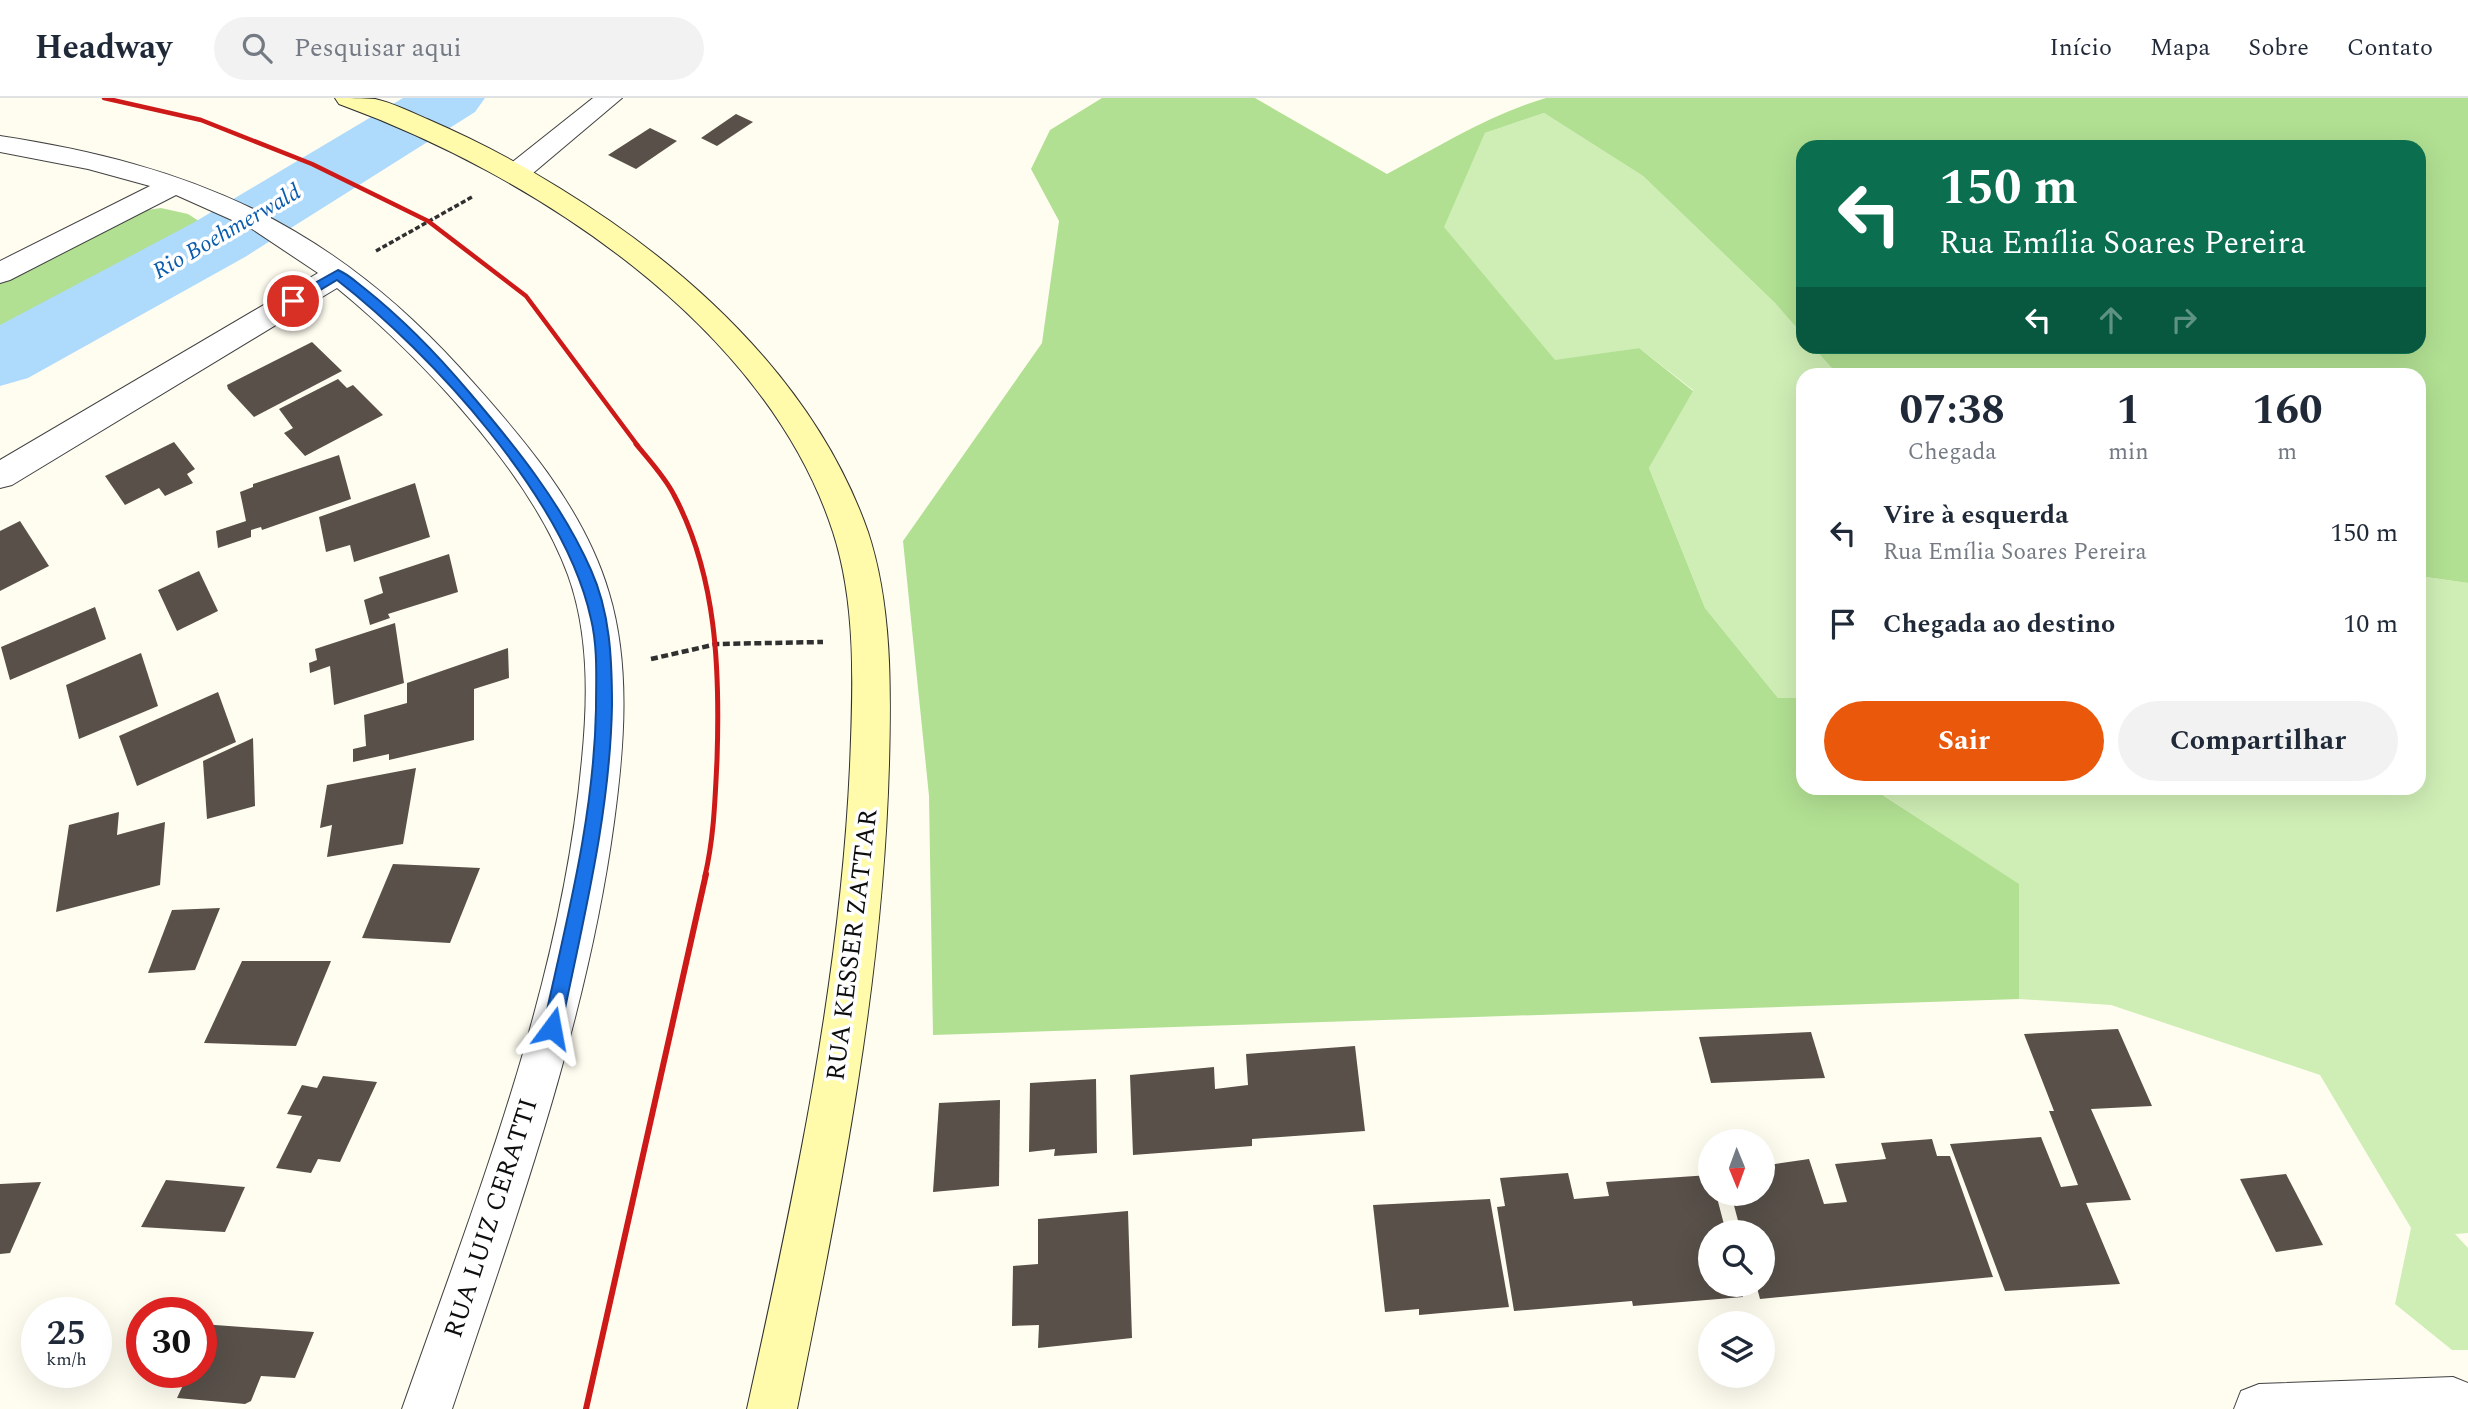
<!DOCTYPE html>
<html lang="pt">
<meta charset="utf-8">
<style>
:root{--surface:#fff;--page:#f2f2f3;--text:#1f2937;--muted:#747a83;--line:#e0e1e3;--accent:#ea580c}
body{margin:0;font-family:Spectral,serif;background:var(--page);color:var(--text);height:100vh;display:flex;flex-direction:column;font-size:26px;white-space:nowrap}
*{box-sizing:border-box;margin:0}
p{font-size:23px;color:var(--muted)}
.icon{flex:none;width:38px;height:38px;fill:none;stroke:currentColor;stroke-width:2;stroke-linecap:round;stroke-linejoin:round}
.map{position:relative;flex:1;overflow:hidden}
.drawer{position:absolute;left:1796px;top:270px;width:630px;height:427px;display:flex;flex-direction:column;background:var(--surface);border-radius:21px;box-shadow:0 7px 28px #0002}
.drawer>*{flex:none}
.hud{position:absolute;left:1796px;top:42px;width:630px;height:214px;border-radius:21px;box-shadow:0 7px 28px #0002;background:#0b6e4f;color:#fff;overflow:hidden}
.needle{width:46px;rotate:179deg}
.tools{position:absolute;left:1698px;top:1031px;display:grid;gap:14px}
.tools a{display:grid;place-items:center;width:77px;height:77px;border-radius:50%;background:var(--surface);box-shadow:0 7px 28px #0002;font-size:35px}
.speed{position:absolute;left:21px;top:1199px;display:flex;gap:14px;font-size:35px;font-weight:700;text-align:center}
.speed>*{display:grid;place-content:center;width:91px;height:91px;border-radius:50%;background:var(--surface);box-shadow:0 7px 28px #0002;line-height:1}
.speed small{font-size:18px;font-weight:400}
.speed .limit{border:10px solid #d22;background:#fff;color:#111}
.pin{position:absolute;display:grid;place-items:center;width:60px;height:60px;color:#fff;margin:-30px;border:4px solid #fff;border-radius:50%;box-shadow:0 2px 7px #0007}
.me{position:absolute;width:77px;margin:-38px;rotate:13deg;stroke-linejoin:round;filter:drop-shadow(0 0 5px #0008)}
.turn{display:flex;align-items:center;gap:24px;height:147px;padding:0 28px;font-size:32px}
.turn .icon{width:91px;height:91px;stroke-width:2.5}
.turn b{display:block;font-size:49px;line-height:60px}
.lanes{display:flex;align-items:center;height:66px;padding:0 28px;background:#0003;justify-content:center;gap:35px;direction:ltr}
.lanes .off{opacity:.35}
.eta{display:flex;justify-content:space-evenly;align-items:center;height:119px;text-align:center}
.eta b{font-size:42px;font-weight:700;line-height:49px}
.cta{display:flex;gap:14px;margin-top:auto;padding:14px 28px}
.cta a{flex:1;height:80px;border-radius:42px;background:var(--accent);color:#fff;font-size:28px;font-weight:700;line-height:80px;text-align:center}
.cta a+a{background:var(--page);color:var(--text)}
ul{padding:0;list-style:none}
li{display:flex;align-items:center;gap:21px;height:91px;padding:0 28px}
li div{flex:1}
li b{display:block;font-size:26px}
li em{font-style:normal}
header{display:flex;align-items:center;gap:42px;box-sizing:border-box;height:98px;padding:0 35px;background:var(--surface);border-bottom:2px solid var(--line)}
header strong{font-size:33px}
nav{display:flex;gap:38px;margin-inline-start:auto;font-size:24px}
.search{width:490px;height:63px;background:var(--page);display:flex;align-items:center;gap:18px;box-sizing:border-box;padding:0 24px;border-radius:38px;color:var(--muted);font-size:26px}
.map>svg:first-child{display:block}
.green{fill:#cfeeb5}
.forest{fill:#b1e092}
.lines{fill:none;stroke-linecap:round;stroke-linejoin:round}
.river{fill:#aedafc;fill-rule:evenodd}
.building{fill:#585049}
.street-casing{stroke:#414141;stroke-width:2}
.secondary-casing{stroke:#303030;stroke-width:2}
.path-far1{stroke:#303030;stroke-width:3.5;stroke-dasharray:5 2.5;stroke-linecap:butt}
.path{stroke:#303030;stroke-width:4.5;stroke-dasharray:7 3.5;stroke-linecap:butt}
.street{fill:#fff;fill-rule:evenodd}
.secondary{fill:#fffbab;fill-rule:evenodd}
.rail-far2{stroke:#cd1a18;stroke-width:4.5}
.rail-far1{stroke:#cd1a18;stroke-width:5}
.rail{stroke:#cd1a18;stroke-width:6}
.route{fill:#1a73e8;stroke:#114b97;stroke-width:2}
.labels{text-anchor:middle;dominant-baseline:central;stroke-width:7;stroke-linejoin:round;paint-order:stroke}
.far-water-label{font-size:23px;font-style:italic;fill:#0a5cae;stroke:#fff}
.street-label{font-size:26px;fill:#0e0e0e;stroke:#fff}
</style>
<header>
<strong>Headway</strong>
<div class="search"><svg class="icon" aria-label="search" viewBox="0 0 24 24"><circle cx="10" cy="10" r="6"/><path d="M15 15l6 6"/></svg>Pesquisar aqui</div>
<nav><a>Início</a><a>Mapa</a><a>Sobre</a><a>Contato</a></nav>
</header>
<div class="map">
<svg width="2468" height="1311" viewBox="0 0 2468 1311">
<rect width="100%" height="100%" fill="#fffdf0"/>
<g class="green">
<polygon points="1544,15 1643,78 1775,205 1802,236 1802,248 1813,249 1837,276 1802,276 1802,600 1778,600 1705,510 1649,370 1693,292 1639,250 1555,263 1443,129 1485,35"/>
<polygon points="2419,478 2468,485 2468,1135 2455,1136 2468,1150 2468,1252 2452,1252 2395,1206 2411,1130 2320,977 2111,907 2019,901 2018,786 1874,691 2418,690"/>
</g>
<g class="forest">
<path d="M1102,0H1255L1387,76C1438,49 1491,16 1546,0H2468V485L2419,478L2418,276H1837L1813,249L2418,248V49H1802V236L1775,205L1643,78L1544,15L1485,35L1444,129L1555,262L1639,250L1693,293L1649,370L1705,510L1778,600H1802V690H1879L1875,692L2019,786V901L933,937L929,698L903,443L1042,245L1059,123L1031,71L1050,32Z"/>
<polygon points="161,110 188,116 239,149 230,163 0,287 0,184 133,114"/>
</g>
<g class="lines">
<polygon class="river" points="403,0 485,0 475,14 245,159 28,280 0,288 0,227 193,125"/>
</g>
<g class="building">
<polygon points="736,16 753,24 717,48 701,40"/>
<polygon points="650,30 677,43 636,71 608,57"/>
<polygon points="312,244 342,273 254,319 228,291 227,287"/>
<polygon points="338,281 347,290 353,287 383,317 305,358 284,335 293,330 279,311"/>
<polygon points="174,344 195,371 187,376 193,385 165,398 159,390 125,407 105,378"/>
<polygon points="339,357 351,401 262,432 261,429 251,432 251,439 218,450 216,433 246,423 240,394 253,389 253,386"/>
<polygon points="415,385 430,439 354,464 350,447 326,454 319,419"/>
<polygon points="20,423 49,468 0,493 0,433"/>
<polygon points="449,456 458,494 388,516 390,520 370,527 364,502 383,495 379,479"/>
<polygon points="199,473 218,513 177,533 158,492"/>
<polygon points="95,509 106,541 10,582 1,549"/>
<polygon points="395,525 404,585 334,607 330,568 310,575 309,565 317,562 315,551"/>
<polygon points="508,550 509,580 474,591 474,642 389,662 389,656 353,664 353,651 366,648 364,617 407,605 407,585"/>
<polygon points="141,555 158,608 79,641 66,587"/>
<polygon points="218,594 236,644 137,688 119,638"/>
<polygon points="253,640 255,708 207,721 203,663"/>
<polygon points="416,670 403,746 327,759 332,727 320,730 327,687"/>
<polygon points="119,714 117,737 165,724 160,787 56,814 69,727"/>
<polygon points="393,766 480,770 450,845 362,840"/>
<polygon points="220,810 195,872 148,875 172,812"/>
<polygon points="242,863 331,863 296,948 204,945"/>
<polygon points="2118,931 2152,1008 2091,1011 2131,1102 2086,1105 2120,1186 2005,1193 1950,1046 2041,1039 2061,1089 2078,1087 2049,1013 2054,1013 2024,936"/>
<polygon points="1811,934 1825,980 1711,985 1699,939"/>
<polygon points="1355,948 1365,1033 1252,1041 1252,1048 1133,1057 1130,977 1214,969 1215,991 1248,987 1246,956"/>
<polygon points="323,978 377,984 340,1064 318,1061 311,1075 276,1070 302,1018 287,1016 302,987 317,990"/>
<polygon points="1096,981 1097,1055 1054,1058 1055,1051 1029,1054 1030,985"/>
<polygon points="1000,1002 999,1088 933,1094 939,1005"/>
<polygon points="1932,1041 1937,1058 1950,1058 1993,1179 1760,1201 1756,1186 1762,1186 1762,1134 1741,1134 1731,1096 1762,1096 1762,1068 1809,1061 1824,1106 1847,1104 1835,1066 1886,1061 1881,1045"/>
<polygon points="1568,1075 1574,1101 1609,1098 1606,1084 1710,1077 1710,1096 1716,1096 1726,1134 1710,1134 1710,1186 1740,1186 1743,1199 1633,1208 1632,1203 1514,1213 1497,1109 1505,1108 1500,1080"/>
<polygon points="2286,1076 2323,1147 2276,1154 2240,1081"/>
<polygon points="166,1082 245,1089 225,1134 141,1129"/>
<polygon points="41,1084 10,1155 0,1156 0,1086"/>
<polygon points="1490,1101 1509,1209 1419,1217 1419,1211 1385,1214 1373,1107"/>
<polygon points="1128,1113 1132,1240 1038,1250 1039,1227 1012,1228 1013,1168 1038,1166 1038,1121"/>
<polygon points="201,1226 314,1234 295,1280 261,1278 251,1303 245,1306 177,1300 189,1274 201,1274"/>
</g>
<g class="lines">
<g class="street-casing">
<g id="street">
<polygon points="593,0 622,0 526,81 516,83 506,81 502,75 506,69"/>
<path d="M0,38C191,67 328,125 460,270C519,335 584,409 609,495C631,568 624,650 614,724C587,925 516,1119 452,1311H402C476,1101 562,885 582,661C588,601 589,535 568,477C531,375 420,258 337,190L12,387L0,390V362L318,175L252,131L176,97L10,182L0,185V163L150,88L88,71L0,54Z"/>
<polygon points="2453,1279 2468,1285 2468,1311 2234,1311 2241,1293 2259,1286"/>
</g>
</g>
<g class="secondary-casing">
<path id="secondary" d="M335,0C348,0 363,0 375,1C393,5 411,14 427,21C492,49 552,83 610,123C721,200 823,305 868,434C892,507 891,590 889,666C883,885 840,1097 797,1311H747C794,1098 840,886 850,668C853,592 857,508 833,434C766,227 534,77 339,6Z"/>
</g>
<polyline class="path-far1" points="376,153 472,99"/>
<polyline class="path" points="651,561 717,546 823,544"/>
<use href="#street" class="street"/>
<use href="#secondary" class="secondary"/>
<polyline class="rail-far2" points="104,0 201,22 312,66 428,123 526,198 638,348"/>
<path class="rail-far1" d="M636,346C649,362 665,379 674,397C717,478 720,572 717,662C715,702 714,739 705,778"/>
<polyline class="rail" points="586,1311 706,776"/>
</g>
<path class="route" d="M338,172C348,176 356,184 364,190C403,221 437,256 469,294C515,348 562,406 591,472C610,514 612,561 612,607C610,717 583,822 561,930L558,936L552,938L545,936L543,930C566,824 594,720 596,611C596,581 598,550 591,521C565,401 432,256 337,182L297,206H288V200Z"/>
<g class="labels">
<g class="far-water-label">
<text transform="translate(227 134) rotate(-30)">Rio Boehmerwald</text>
</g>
<g class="street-label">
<text transform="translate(852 847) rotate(-83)">RUA KESSER ZATTAR</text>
<text transform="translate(491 1120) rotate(-72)">RUA LUIZ CERATTI</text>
</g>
</g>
</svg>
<div class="tools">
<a><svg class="needle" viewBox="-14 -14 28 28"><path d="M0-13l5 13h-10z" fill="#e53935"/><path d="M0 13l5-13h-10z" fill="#747a83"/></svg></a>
<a><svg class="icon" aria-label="search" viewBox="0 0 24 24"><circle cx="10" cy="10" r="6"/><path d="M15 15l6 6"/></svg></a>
<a><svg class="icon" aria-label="layers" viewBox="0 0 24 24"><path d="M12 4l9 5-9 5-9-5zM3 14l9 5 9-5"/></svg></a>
</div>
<div class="speed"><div>25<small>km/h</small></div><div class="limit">30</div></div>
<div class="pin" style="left:293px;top:203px;background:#d93025"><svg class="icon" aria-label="arrive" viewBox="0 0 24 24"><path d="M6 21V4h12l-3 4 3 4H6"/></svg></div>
<svg class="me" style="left:552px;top:930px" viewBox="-20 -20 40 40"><path d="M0-17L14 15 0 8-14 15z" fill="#1a73e8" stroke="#fff" stroke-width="4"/></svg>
<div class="hud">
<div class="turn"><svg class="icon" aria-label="left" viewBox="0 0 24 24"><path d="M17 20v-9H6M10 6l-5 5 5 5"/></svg><div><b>150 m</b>Rua Emília Soares Pereira</div></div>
<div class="lanes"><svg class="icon" aria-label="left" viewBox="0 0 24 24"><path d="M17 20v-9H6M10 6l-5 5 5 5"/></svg><svg class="icon off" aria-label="ahead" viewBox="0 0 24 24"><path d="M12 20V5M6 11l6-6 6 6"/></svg><svg class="icon off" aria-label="right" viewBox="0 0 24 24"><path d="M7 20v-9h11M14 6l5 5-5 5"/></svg></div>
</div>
<section class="drawer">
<div class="eta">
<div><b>07:38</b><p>Chegada</p></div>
<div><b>1</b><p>min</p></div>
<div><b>160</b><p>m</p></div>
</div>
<ul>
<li><svg class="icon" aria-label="left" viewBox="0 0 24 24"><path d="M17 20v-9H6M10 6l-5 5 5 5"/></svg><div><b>Vire à esquerda</b><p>Rua Emília Soares Pereira</p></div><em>150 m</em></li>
<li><svg class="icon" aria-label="arrive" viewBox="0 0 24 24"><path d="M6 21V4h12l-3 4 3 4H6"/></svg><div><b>Chegada ao destino</b></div><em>10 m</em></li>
</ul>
<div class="cta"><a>Sair</a><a>Compartilhar</a></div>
</section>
</div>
